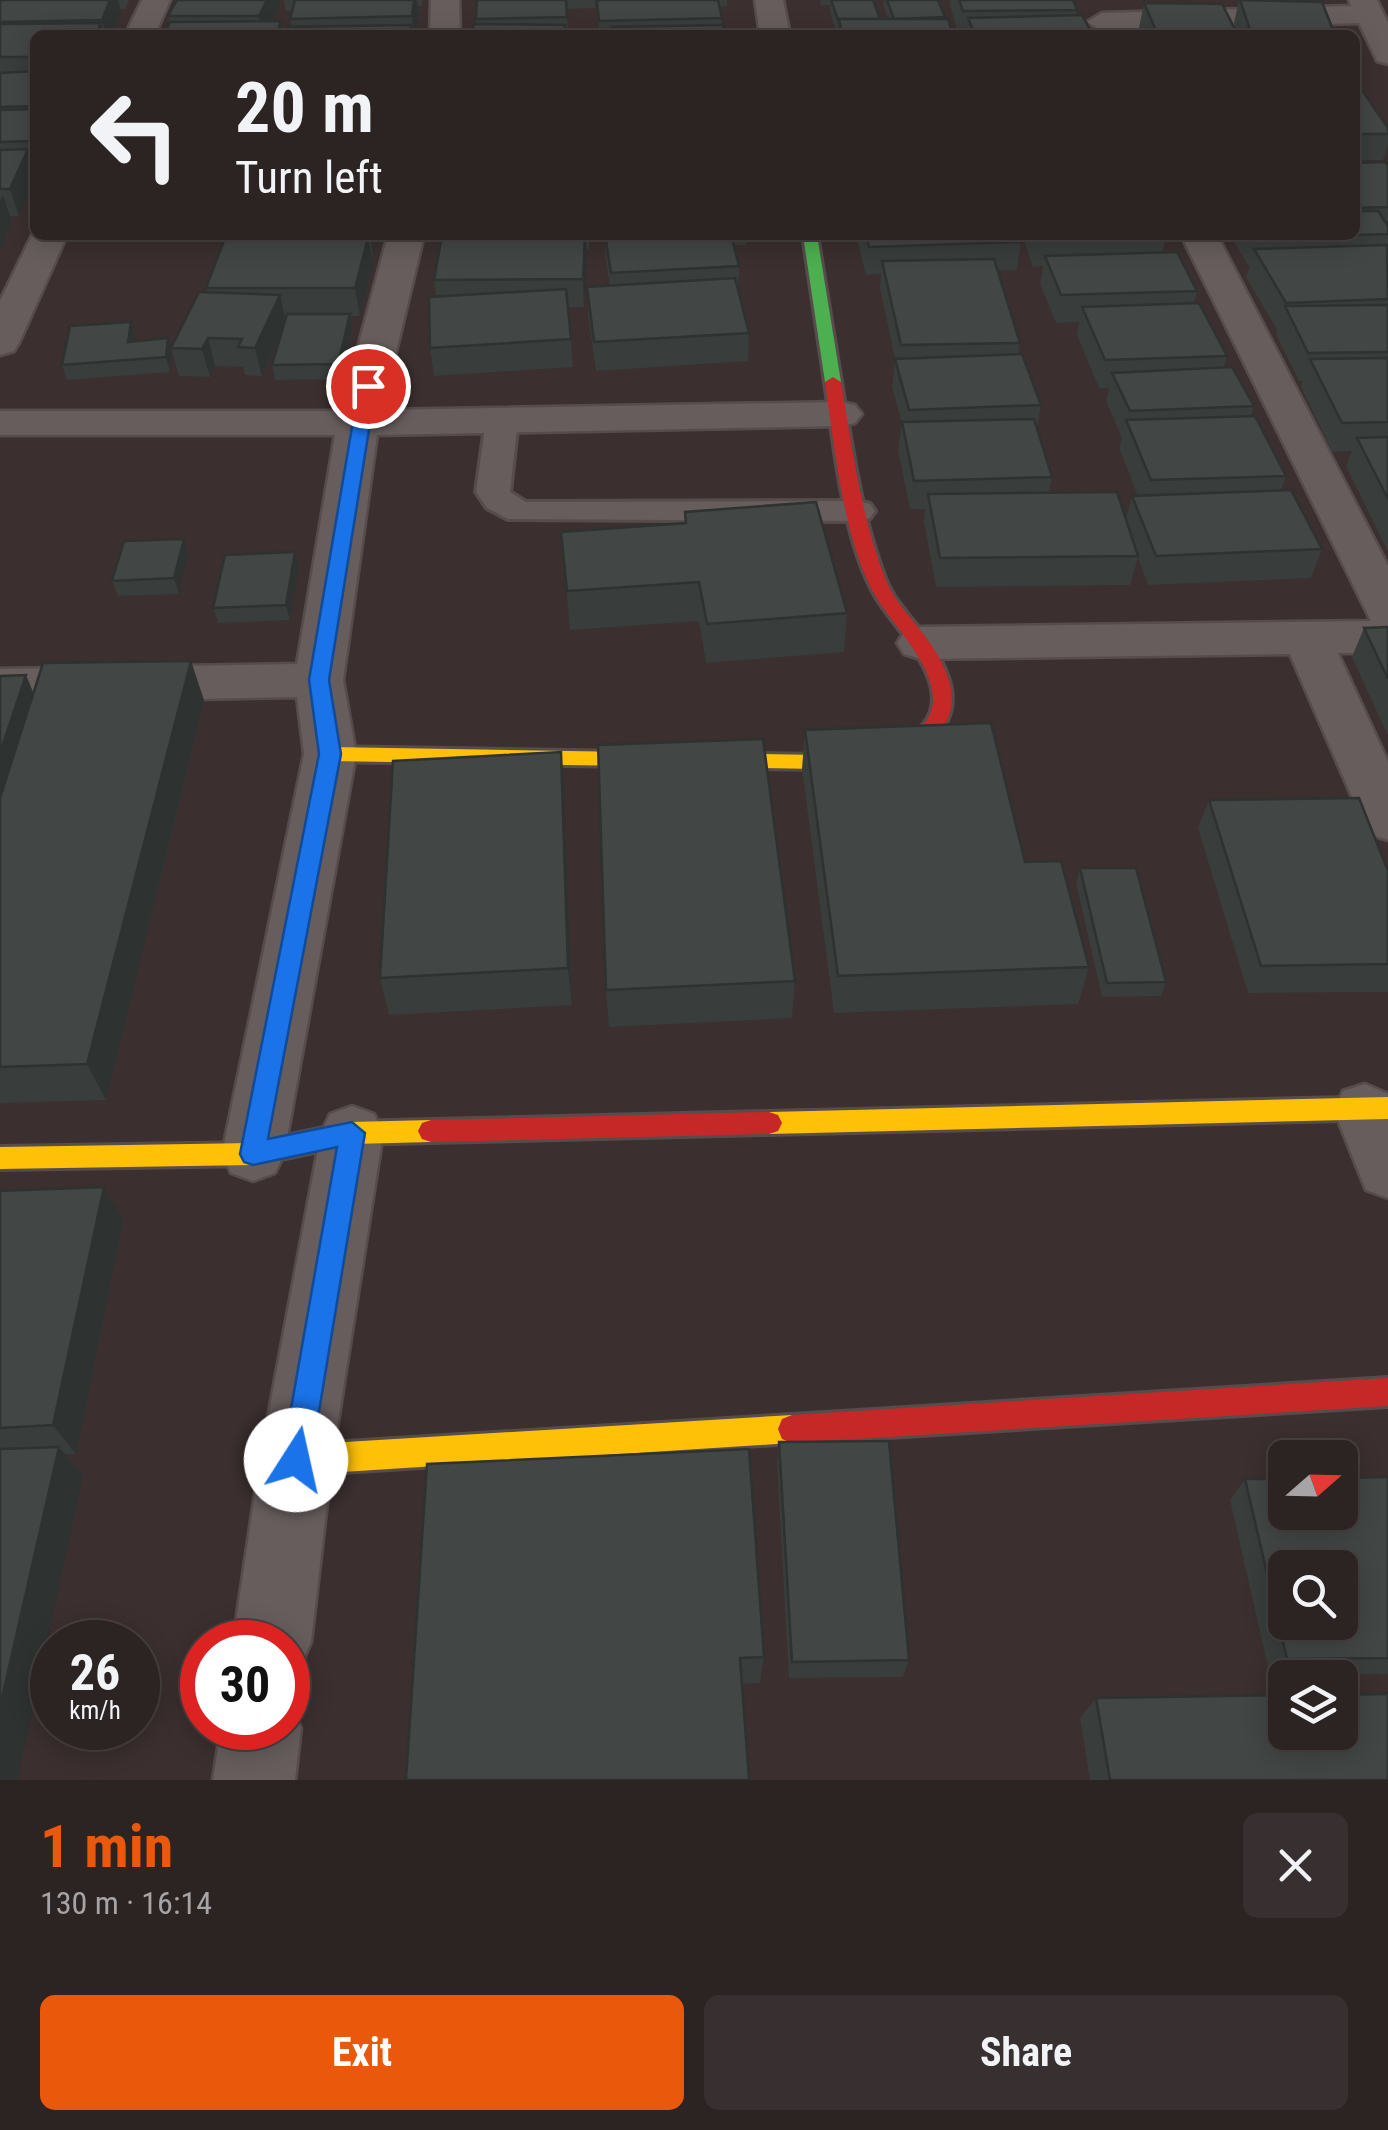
<!DOCTYPE html>
<meta charset="utf-8">
<style>
:root{--surface:#2c2323;--page:#382f30;--text:#f1f3f6;--muted:#a6a4a6;--line:#484041;--accent:#ea580c}
body{margin:0;font-family:"Roboto Condensed",sans-serif;background:var(--page);color:var(--text);height:100vh;display:flex;flex-direction:column;font-size:38px;white-space:nowrap}
*{box-sizing:border-box;margin:0}
p{font-size:32px;color:var(--muted)}
.icon{flex:none;width:55px;height:55px;fill:none;stroke:currentColor;stroke-width:2;stroke-linecap:round;stroke-linejoin:round}
.map{position:relative;height:1780px;overflow:hidden}
.drawer{display:flex;flex-direction:column;background:var(--surface);flex:1}
.drawer>*{flex:none}
.hud{position:absolute;left:30px;top:30px;width:1330px;height:210px;border-radius:15px;box-shadow:0 5px 25px #0003,0 0 0 2px var(--line);background:#2c2323;color:var(--text);overflow:hidden}
.needle{width:65px;rotate:70deg}
.controls{position:absolute;left:1268px;top:1440px;display:grid;gap:20px}
.controls a{display:grid;place-items:center;width:90px;height:90px;border-radius:15px;background:var(--surface);box-shadow:0 5px 25px #0003,0 0 0 2px var(--line);font-size:50px}
.speed{position:absolute;left:30px;top:1620px;display:flex;gap:20px;font-size:50px;font-weight:700;text-align:center}
.speed>*{display:grid;place-content:center;width:130px;height:130px;border-radius:50%;background:var(--surface);box-shadow:0 5px 25px #0003,0 0 0 2px var(--line);line-height:1}
.speed small{font-size:25px;font-weight:400}
.speed .limit{border:15px solid #d22;background:#fff;color:#111}
.pin{position:absolute;display:grid;place-items:center;width:85px;height:85px;color:#fff;margin:-42px;border:5px solid #fff;border-radius:50%;box-shadow:0 2px 10px #0007}
.me{position:absolute;width:110px;margin:-55px;rotate:10deg;stroke-linejoin:round;filter:drop-shadow(0 0 8px #0008)}
.turn{display:flex;align-items:center;gap:35px;height:210px;padding:0 40px;font-size:45px}
.turn .icon{width:130px;height:130px;stroke-width:2.5}
.turn b{display:block;font-size:70px;line-height:85px}
.round{display:grid;place-items:center;flex:none;width:105px;height:105px;border-radius:15px;background:var(--page)}
.head{display:flex;align-items:center;justify-content:space-between;height:170px;padding:0 40px}
h1{font-size:60px;font-weight:700;line-height:75px;color:var(--accent)}
.cta{display:flex;gap:20px;margin-top:auto;padding:20px 40px}
.cta a{flex:1;height:115px;border-radius:15px;background:var(--accent);color:#fff;font-size:40px;font-weight:700;line-height:115px;text-align:center}
.cta a+a{background:var(--page);color:var(--text)}
.map>svg:first-child{display:block}
.lines{fill:none;stroke-linecap:round;stroke-linejoin:round}
.lane-casing{stroke:#574c4c;stroke-width:6}
.street-casing{stroke:#574c4c;stroke-width:5}
.fast-casing{stroke:#574c4c;stroke-width:6}
.slow-casing{stroke:#574c4c;stroke-width:6}
.jam-casing{stroke:#574c4c;stroke-width:6}
.lane{fill:#675d5d;fill-rule:evenodd}
.street{fill:#675d5d;fill-rule:evenodd}
.fast{fill:#4caf50;fill-rule:evenodd}
.slow{fill:#ffc107;fill-rule:evenodd}
.jam{fill:#c62828;fill-rule:evenodd}
.wall{fill:#393d3b}
.shaded-wall{fill:#2e3230}
.building{fill:#424745;stroke:#2e3230;stroke-width:2.5;fill-rule:evenodd}
.route{fill:#1a73e8;stroke:#114b97;stroke-width:2.5}
</style>
<div class="map">
<svg width="1388" height="1780" viewBox="0 0 1388 1780">
<rect width="100%" height="100%" fill="#3b2f2f"/>
<g class="lines">
<g class="lane-casing">
<polygon id="lane" points="502,410 518,420 510,492 526,502 858,501 870,504 875,511 870,518 858,521 508,519 487,508 476,492 486,420"/>
</g>
<g class="street-casing">
<g id="street">
<polygon points="142,0 170,0 155,35 125,35"/>
<polygon points="431,0 459,0 460,35 430,35"/>
<polygon points="755,0 783,0 790,35 760,35"/>
<polygon points="1349,0 1377,0 1388,23 1388,64 1377,61 1359,23 1102,31 1087,22 1102,13 1351,6"/>
<polygon points="35,229 35,235 67,235 19,343 14,351 0,355 0,301"/>
<polygon points="388,235 424,235 382,410 841,402 855,405 862,414 855,423 841,426 377,435 343,680 356,754 284,1154 275,1173 253,1181 231,1173 222,1154 304,754 297,697 0,703 0,669 297,664 335,435 0,435 0,411 341,411"/>
<polygon points="1181,235 1217,235 1388,566 1388,653 1338,653 1388,762 1388,840 1369,834 1362,820 1290,654 921,659 904,654 897,643 904,632 921,627 1371,621"/>
<polygon points="1365,1084 1388,1094 1388,1198 1366,1190 1334,1110 1343,1091"/>
<polygon points="352,1106 374,1114 383,1133 332,1460 311,1642 299,1669 288,1674 288,1642 233,1642 260,1460 321,1133 330,1114"/>
<polygon points="288,1699 301,1728 295,1780 213,1780 221,1728 288,1728"/>
</g>
</g>
<g class="fast-casing">
<polygon id="fast" points="803,235 817,235 841,382 833,387 825,382"/>
</g>
<g class="slow-casing">
<g id="slow">
<polygon points="330,747 817,755 827,762 817,769 330,761 320,754"/>
<polygon points="1388,1097 1388,1119 769,1134 760,1131 756,1123 760,1115 769,1112"/>
<polygon points="431,1120 440,1123 444,1131 440,1139 431,1142 352,1144 253,1165 0,1169 0,1147 253,1143 352,1122"/>
<polygon points="792,1415 802,1419 806,1429 802,1439 792,1443 296,1475 286,1470 281,1460 286,1450 296,1445"/>
</g>
</g>
<g class="jam-casing">
<g id="jam">
<path d="M833,377L841,382C852,447 861,516 885,578C896,607 922,627 937,654C991,745 885,768 817,769L810,767L807,762L810,757C847,746 895,759 924,724C956,685 894,628 876,597C844,544 834,444 825,382Z"/>
<polygon points="769,1112 778,1115 782,1123 778,1131 769,1134 431,1142 422,1139 418,1131 422,1123 431,1120"/>
<polygon points="1388,1378 1388,1406 792,1443 782,1439 778,1429 782,1419 792,1415"/>
</g>
</g>
<use href="#lane" class="lane"/>
<use href="#street" class="street"/>
<use href="#fast" class="fast"/>
<use href="#slow" class="slow"/>
<use href="#jam" class="jam"/>
</g>
<g class="wall">
<polygon points="0,0 129,0 125,9 120,9 121,12 112,35 35,35 35,168 34,168 35,179 19,216 10,216 12,222 0,250"/>
<polygon points="284,0 422,0 422,6 418,6 419,13 416,35 286,35 291,27 290,19 292,11 286,11"/>
<polygon points="477,0 595,0 595,8 567,9 568,35 472,35 476,24"/>
<polygon points="597,0 727,0 727,6 719,7 724,35 599,35"/>
<polygon points="820,0 873,0 880,19 888,19 883,5 884,0 938,0 953,35 837,35 830,11 830,5 821,5"/>
<polygon points="950,0 1073,0 1077,10 1076,16 1093,35 959,35 950,6"/>
<polygon points="1206,0 1278,0 1335,35 1142,35 1139,28 1144,3 1237,32 1234,23 1239,0"/>
<polygon points="280,6 273,21 170,23 168,16"/>
<polygon points="1355,83 1388,128 1388,145 1383,160 1355,160"/>
<polygon points="1355,163 1388,166 1388,221 1385,221 1388,226 1388,552 1346,466 1352,451 1332,452 1301,387 1302,381 1299,381 1276,334 1277,330 1246,277 1250,265 1248,265 1230,235 1355,235"/>
<polygon points="245,235 378,235 373,255 371,255 373,265 360,316 351,316 353,328 341,379 275,380 272,365 282,331 262,376 245,375 243,367 215,366 210,377 179,376 171,348 207,292 206,288 245,238"/>
<polygon points="442,235 589,235 589,249 586,249 584,307 568,307 573,367 434,376 430,348 436,297 434,280"/>
<polygon points="604,235 746,235 746,245 734,245 739,266 738,293 749,333 748,361 596,371 588,315 587,287 610,286 606,260"/>
<polygon points="856,235 1018,235 1021,242 1017,270 997,270 1020,343 1018,354 1041,405 1037,428 1052,477 1049,493 1126,519 1132,496 1138,496 1119,448 1122,438 1106,401 1109,388 1099,388 1077,335 1079,322 1056,323 1040,284 1043,266 1033,267 1022,235 1165,235 1166,237 1162,253 1197,291 1194,303 1227,356 1224,367 1254,406 1251,416 1286,476 1281,491 1322,549 1311,578 1148,585 1138,558 1130,585 936,587 924,522 925,509 910,509 898,450 902,423 892,387 895,359 880,288 881,274 866,275"/>
<polygon points="131,322 135,337 135,341 172,353 170,372 67,380 62,365"/>
<polygon points="685,512 847,613 844,652 706,663 699,621 570,630 561,532 685,523"/>
<polygon points="184,539 188,555 179,594 118,596 112,581"/>
<polygon points="299,568 290,620 218,623 213,608"/>
<polygon points="1388,627 1388,736 1352,657 1364,628"/>
<polygon points="0,676 34,694 204,700 106,1100 0,1103"/>
<polygon points="805,730 1025,862 1089,967 1078,1004 834,1013 802,769"/>
<polygon points="564,791 572,1005 389,1015 380,978"/>
<polygon points="1209,800 1388,871 1388,992 1248,993 1198,828"/>
<polygon points="1080,868 1166,982 1161,996 1102,997 1076,883"/>
<polygon points="795,981 792,1018 609,1027 606,990"/>
<polygon points="0,1191 123,1221 76,1454 65,1454 83,1475 0,1780"/>
<polygon points="779,1442 909,1660 903,1677 789,1678 777,1463"/>
<polygon points="427,1464 764,1657 760,1683 742,1684"/>
<polygon points="1388,1477 1388,1674 1270,1676 1230,1500 1245,1479"/>
<polygon points="1096,1698 1388,1780 1090,1780 1080,1718"/>
</g>
<g class="shaded-wall">
<polygon points="110,0 118,0 121,12 112,35 106,35 102,20"/>
<polygon points="267,0 279,0 280,6 267,35 263,35 259,16"/>
<polygon points="414,0 417,0 419,13 416,35 414,35 412,16"/>
<polygon points="281,21 283,35 276,35"/>
<polygon points="101,23 104,35 95,35"/>
<polygon points="28,149 35,172 35,179 19,216 10,189"/>
<polygon points="3,195 12,222 0,250 0,201"/>
<polygon points="370,235 378,235 373,255"/>
<polygon points="585,235 587,259 584,307 583,279"/>
<polygon points="368,238 373,265 360,316 355,288"/>
<polygon points="280,295 286,322 262,376 255,348"/>
<polygon points="350,314 353,328 341,379 338,364"/>
<polygon points="131,322 135,337 133,356 128,342"/>
<polygon points="168,338 172,353 170,372 166,357"/>
<polygon points="208,338 215,366 210,377 202,349"/>
<polygon points="184,539 188,555 179,594 174,578"/>
<polygon points="295,552 299,568 290,620 286,605"/>
<polygon points="191,661 204,700 106,1100 87,1064"/>
<polygon points="26,675 38,704 0,825 0,753"/>
<polygon points="561,752 564,791 572,1005 568,968"/>
<polygon points="104,1187 123,1221 76,1454 53,1425"/>
<polygon points="59,1447 83,1475 17,1780 0,1780 0,1707"/>
</g>
<g class="building">
<polygon points="0,0 110,0 102,20 0,22"/>
<polygon points="177,0 267,0 259,16 168,16"/>
<polygon points="295,0 414,0 412,16 290,19"/>
<polygon points="477,0 566,0 567,17 476,19"/>
<polygon points="597,0 718,0 722,18 599,21"/>
<polygon points="831,0 873,0 880,19 839,19 839,23"/>
<polygon points="887,0 938,0 945,17 894,19"/>
<polygon points="959,0 1073,0 1077,10 963,11"/>
<polygon points="1240,0 1322,2 1335,35 1252,35"/>
<polygon points="1144,3 1222,4 1238,35 1158,35"/>
<polygon points="1082,15 1093,35 975,35 968,18"/>
<polygon points="839,19 948,19 953,35 842,35"/>
<polygon points="281,21 276,35 164,35 170,22"/>
<polygon points="101,23 95,35 35,35 35,57 0,57 0,24"/>
<polygon points="474,24 565,25 564,35 472,35"/>
<polygon points="411,25 410,35 286,35 288,27"/>
<polygon points="723,25 724,35 612,35 611,27"/>
<polygon points="35,71 35,106 0,107 0,73"/>
<polygon points="1355,83 1357,83 1388,128 1388,134 1355,134"/>
<polygon points="35,109 35,141 0,142 0,110"/>
<polygon points="28,149 10,189 0,189 0,150"/>
<polygon points="1385,162 1388,166 1388,207 1355,208 1355,163"/>
<polygon points="1355,211 1378,211 1388,226 1388,234 1355,235"/>
<polygon points="442,235 585,235 583,279 434,280"/>
<polygon points="605,235 731,235 739,266 611,273"/>
<polygon points="866,235 1018,235 1021,242 869,247"/>
<polygon points="1036,235 1165,235 1166,237 1038,239"/>
<polygon points="1254,235 1339,235 1255,238"/>
<polygon points="225,238 368,238 355,288 206,288"/>
<polygon points="1387,245 1388,299 1286,303 1254,249"/>
<polygon points="1177,252 1197,291 1061,295 1045,256"/>
<polygon points="994,259 1020,343 901,345 882,261"/>
<polygon points="735,278 749,333 594,342 587,287"/>
<polygon points="566,289 571,339 430,348 429,297"/>
<polygon points="199,292 280,295 255,348 238,347 242,339 208,338 202,349 171,348"/>
<polygon points="1199,303 1227,356 1105,360 1082,307"/>
<polygon points="1388,305 1388,352 1308,353 1285,306"/>
<polygon points="287,314 350,314 338,364 272,365"/>
<polygon points="131,322 128,342 168,338 166,357 62,365 70,326"/>
<polygon points="1022,354 1041,405 909,410 895,359"/>
<polygon points="1388,358 1388,422 1342,423 1310,359"/>
<polygon points="1232,367 1254,406 1130,411 1112,373"/>
<polygon points="1255,416 1286,476 1151,480 1126,420"/>
<polygon points="1034,419 1052,477 914,481 902,422"/>
<polygon points="1388,437 1388,499 1357,438"/>
<polygon points="1291,490 1322,549 1156,556 1132,496"/>
<polygon points="1117,492 1138,556 940,558 928,494"/>
<polygon points="816,502 847,613 707,624 699,582 567,591 561,532 686,523 685,512"/>
<polygon points="184,539 174,578 112,581 124,541"/>
<polygon points="295,552 286,605 213,608 225,555"/>
<polygon points="1388,627 1388,679 1364,628"/>
<polygon points="191,661 87,1064 0,1067 0,798 43,663"/>
<polygon points="26,675 0,753 0,676"/>
<polygon points="991,723 1025,862 1061,861 1089,967 838,976 805,730"/>
<polygon points="763,739 795,981 606,990 598,745"/>
<polygon points="561,752 568,968 380,978 393,761"/>
<polygon points="1359,798 1388,871 1388,964 1261,966 1209,800"/>
<polygon points="1080,868 1136,868 1166,982 1107,983"/>
<polygon points="104,1187 53,1425 0,1428 0,1191"/>
<polygon points="889,1441 909,1660 792,1662 779,1442"/>
<polygon points="59,1447 0,1707 0,1449"/>
<polygon points="749,1449 764,1657 740,1658 749,1780 406,1780 427,1464"/>
<path d="M1388,1477V1658L1287,1659L1245,1479H1285V1512H1340V1478ZM1285,1568H1340V1622H1285Z"/>
<polygon points="1388,1694 1388,1780 1110,1780 1096,1698 1285,1695 1285,1732 1340,1732 1340,1695"/>
</g>
<polygon class="route" points="368,381 376,386 329,680 341,754 268,1139 352,1122 365,1133 311,1460 307,1471 296,1475 286,1471 282,1460 337,1147 253,1165 244,1162 240,1154 319,754 309,680 359,386"/>
</svg>
<div class="controls">
<a><svg class="needle" viewBox="-14 -14 28 28"><path d="M0-13l5 13h-10z" fill="#e53935"/><path d="M0 13l5-13h-10z" fill="#a6a4a6"/></svg></a>
<a><svg class="icon" aria-label="search" viewBox="0 0 24 24"><circle cx="10" cy="10" r="6"/><path d="M15 15l6 6"/></svg></a>
<a><svg class="icon" aria-label="layers" viewBox="0 0 24 24"><path d="M12 4l9 5-9 5-9-5zM3 14l9 5 9-5"/></svg></a>
</div>
<div class="speed"><div>26<small>km/h</small></div><div class="limit">30</div></div>
<div class="pin" style="left:368px;top:386px;background:#d93025"><svg class="icon" aria-label="arrive" viewBox="0 0 24 24"><path d="M6 21V4h12l-3 4 3 4H6"/></svg></div>
<svg class="me" style="left:296px;top:1460px" viewBox="-20 -20 40 40"><circle r="19" fill="#fff"/><path d="M0-13L10 11 0 6-10 11z" fill="#1a73e8"/></svg>
<div class="hud">
<div class="turn"><svg class="icon" aria-label="left" viewBox="0 0 24 24"><path d="M17 20v-9H6M10 6l-5 5 5 5"/></svg><div><b>20 m</b>Turn left</div></div>
</div>
</div>
<section class="drawer">
<div class="head"><div><h1>1 min</h1><p>130 m · 16:14</p></div><a class="round"><svg class="icon" aria-label="close" viewBox="0 0 24 24"><path d="M6 6l12 12M18 6L6 18"/></svg></a></div>
<div class="cta"><a>Exit</a><a>Share</a></div>
</section>
